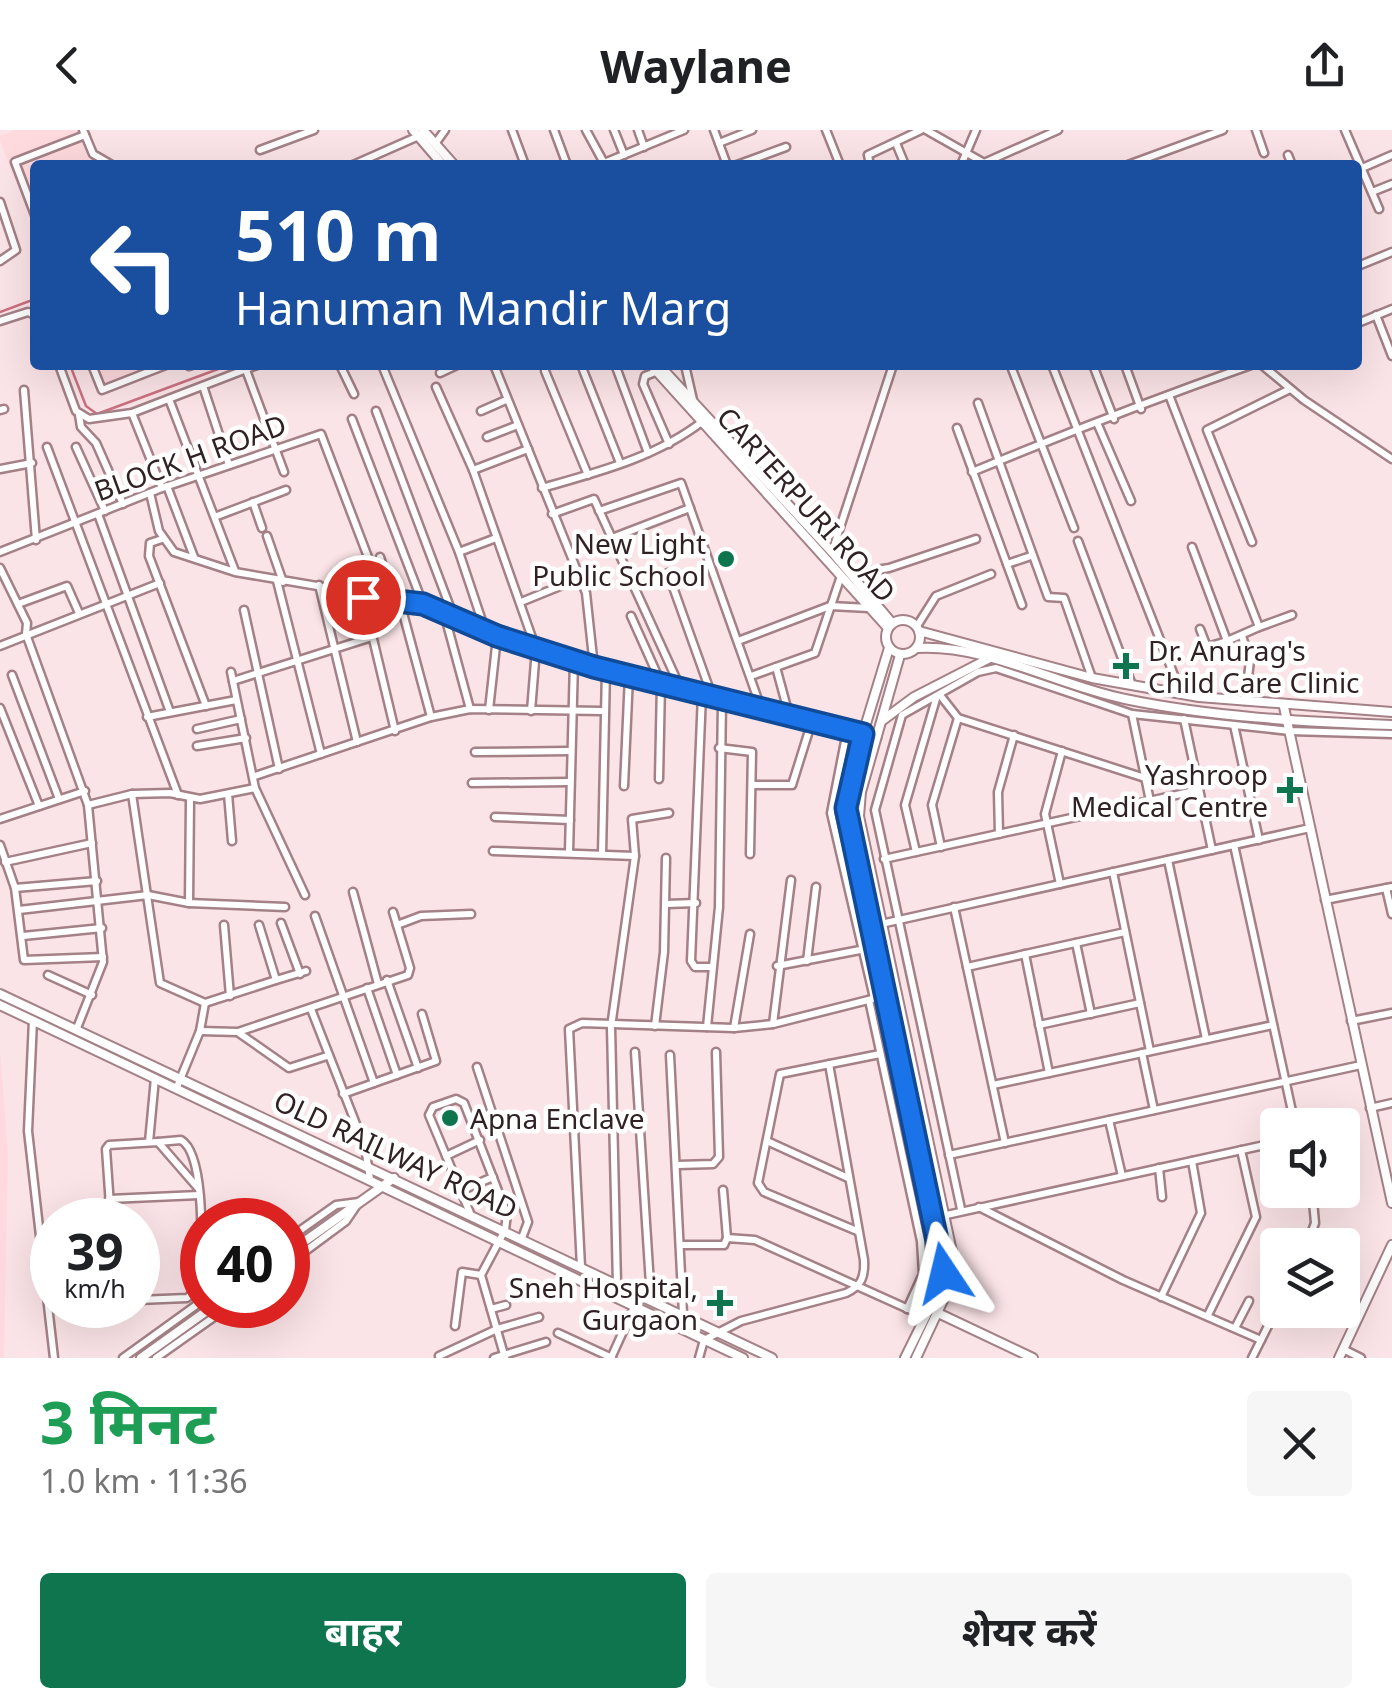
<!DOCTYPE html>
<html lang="hi">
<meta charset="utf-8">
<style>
:root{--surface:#fff;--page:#f6f6f6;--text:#202124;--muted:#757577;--accent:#0e754e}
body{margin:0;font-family:"Noto Sans","Noto Sans Devanagari",sans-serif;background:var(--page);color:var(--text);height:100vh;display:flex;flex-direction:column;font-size:38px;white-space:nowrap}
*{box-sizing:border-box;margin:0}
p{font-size:32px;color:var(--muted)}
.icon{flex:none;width:55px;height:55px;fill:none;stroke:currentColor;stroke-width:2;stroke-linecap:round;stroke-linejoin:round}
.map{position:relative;height:1228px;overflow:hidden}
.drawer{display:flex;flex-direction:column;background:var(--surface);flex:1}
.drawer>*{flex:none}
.banner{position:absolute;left:30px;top:30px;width:1332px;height:210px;border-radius:10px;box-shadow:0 10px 40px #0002;background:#1a4fa0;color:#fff;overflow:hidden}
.buttons{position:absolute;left:1260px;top:978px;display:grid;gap:20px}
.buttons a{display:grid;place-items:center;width:100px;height:100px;border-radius:10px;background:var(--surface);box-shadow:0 10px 40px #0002;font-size:50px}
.speed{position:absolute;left:30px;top:1068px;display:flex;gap:20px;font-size:50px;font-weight:700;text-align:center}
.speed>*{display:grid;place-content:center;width:130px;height:130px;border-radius:50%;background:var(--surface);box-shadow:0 10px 40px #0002;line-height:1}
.speed small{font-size:25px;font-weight:400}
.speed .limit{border:15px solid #d22;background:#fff;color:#111}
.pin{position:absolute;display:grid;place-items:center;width:85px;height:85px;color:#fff;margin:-42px;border:5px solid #fff;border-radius:50%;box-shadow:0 2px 10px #0007}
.me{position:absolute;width:110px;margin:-55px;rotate:350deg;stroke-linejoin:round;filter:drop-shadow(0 0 8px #0008)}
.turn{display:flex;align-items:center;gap:35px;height:210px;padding:0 40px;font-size:45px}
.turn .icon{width:130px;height:130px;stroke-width:2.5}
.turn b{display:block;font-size:70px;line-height:85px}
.round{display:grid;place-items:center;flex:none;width:105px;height:105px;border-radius:10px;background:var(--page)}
.overview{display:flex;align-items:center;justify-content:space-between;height:170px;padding:0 40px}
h1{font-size:60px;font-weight:700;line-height:75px;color:#1e9e55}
.primary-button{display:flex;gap:20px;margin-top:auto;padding:20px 40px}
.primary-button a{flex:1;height:115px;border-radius:10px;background:var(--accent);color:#fff;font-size:40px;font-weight:700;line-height:115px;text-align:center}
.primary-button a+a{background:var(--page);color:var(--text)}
header{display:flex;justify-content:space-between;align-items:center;height:130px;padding:0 40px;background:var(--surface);font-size:45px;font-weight:700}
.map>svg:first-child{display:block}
.built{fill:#fed9de}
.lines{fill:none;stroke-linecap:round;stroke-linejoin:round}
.stream{stroke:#cc7081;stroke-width:2.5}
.minor-casing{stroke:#a48186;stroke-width:11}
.tertiary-casing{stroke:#a48186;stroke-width:12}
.secondary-casing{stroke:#a48186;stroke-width:12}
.minor{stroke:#fff;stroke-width:6}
.tertiary{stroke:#fff;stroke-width:8}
.secondary{stroke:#fff;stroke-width:8}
.route-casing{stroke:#114b97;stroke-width:25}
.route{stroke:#1a73e8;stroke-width:18}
.poi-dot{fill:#0e754e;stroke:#fff;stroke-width:4}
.labels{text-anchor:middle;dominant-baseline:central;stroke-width:9;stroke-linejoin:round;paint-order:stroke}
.street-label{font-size:28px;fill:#302224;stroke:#fff}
.poi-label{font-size:28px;fill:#302224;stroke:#fff;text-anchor:end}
</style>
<header><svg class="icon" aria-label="back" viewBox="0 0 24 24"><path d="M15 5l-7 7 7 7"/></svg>Waylane<svg class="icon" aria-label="share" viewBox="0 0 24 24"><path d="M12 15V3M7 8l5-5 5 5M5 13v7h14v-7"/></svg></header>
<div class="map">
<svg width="1392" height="1228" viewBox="0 0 1392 1228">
<rect width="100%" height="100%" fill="#fbe4e7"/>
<g class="built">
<polygon points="16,0 77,0 91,35 35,35 35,101 0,11 0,6"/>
<polygon points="87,235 179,235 100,267"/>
<polygon points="0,920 8,1023 4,1228 0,1228"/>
</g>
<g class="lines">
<g class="stream">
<polyline points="0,182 35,169"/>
<polyline points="70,235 86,276 97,284 229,235"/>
</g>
<g class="minor-casing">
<g id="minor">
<polyline points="83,0 93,24 112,35"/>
<polyline points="512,0 525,35"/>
<polyline points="554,0 567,35"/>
<polyline points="586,0 604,33 684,0"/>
<polyline points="614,0 624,25"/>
<polyline points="638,0 644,17"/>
<polyline points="714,0 727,35"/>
<polyline points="826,0 840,35"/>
<polyline points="926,0 986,34"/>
<polyline points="1256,0 1264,23"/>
<polyline points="1345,0 1379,79"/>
<polyline points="719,13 752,0"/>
<polyline points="896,13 905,35"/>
<polyline points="435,14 445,0"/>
<polyline points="260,20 314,0"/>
<polyline points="1288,25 1292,35"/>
<polyline points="984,33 1058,0"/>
<polyline points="353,35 421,5"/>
<polyline points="737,35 786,17"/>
<polyline points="870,35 868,25 921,0"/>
<polyline points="961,35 976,0"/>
<polyline points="1128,35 1223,0"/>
<polyline points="1362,38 1392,25"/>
<polyline points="1372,62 1392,54"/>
<polyline points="0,72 16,120 0,131"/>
<polyline points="35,85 15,32 85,5"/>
<polyline points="1358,136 1392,122"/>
<polyline points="1376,185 1392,226"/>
<polyline points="0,191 28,182 35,185"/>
<polyline points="1358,193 1392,179"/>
<polyline points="59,235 76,281 89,289 132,283 257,235"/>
<polyline points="92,235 102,260 166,235"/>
<polyline points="340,235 354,264"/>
<polyline points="382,235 459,422 485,500"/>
<polyline points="494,235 586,463 594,537"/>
<polyline points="685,235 693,270"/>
<polyline points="1052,235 1181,563"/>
<polyline points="1093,235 1114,289"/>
<polyline points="1125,235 1141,279"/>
<polyline points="1262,235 1304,270 1392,329"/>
<polyline points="189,236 192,235"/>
<polyline points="616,237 648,323"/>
<polyline points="1012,239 1074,398"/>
<polyline points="246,240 284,342"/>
<polyline points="583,240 620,333"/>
<polyline points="545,241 588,345"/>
<polyline points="658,241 645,246 643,254 669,314"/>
<polyline points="440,243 457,235"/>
<polyline points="203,256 229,335"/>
<polyline points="436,257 473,340 536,519 531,581"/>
<polyline points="24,260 36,410"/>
<polyline points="1169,265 1259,497 1292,485"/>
<polyline points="169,269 235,441"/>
<polyline points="978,273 1048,467 1064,468 1092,548"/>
<polyline points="0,280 4,279"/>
<polyline points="376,281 453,485"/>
<polyline points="481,281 506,270"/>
<polyline points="132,283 162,358"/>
<polyline points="79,285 81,297 96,313 123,374"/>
<polyline points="352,289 423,474"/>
<polyline points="1098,295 1131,371"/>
<polyline points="957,298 1022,475"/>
<polyline points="487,307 518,295"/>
<polyline points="47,317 178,665"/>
<polyline points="76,317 105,381"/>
<polyline points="0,339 32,333"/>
<polyline points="473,340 528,319"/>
<path d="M972,342C1064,304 1157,268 1251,235"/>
<polyline points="167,356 194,427"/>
<path d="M542,358C598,342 657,327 703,291"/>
<polyline points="150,363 159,401 174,422 235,442 423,474 497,506 594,537 877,608"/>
<polyline points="253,372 262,398"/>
<polyline points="599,381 681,353 761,578"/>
<polyline points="98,384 170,582"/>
<polyline points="552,384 594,369 680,557"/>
<polyline points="217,386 286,360"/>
<polyline points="267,406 283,452"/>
<polyline points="612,408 690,378"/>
<polyline points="162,409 150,413 149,426 206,576"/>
<polyline points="1078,411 1132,555"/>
<polyline points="1252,412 1207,300 1290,259"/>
<polyline points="1192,417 1227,511 1259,497"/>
<polyline points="0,422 162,358 321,304 384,469"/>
<polyline points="459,422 496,408"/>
<polyline points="832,422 893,235"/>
<polyline points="380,427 394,472"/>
<polyline points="1007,434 1031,426"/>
<polyline points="0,438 27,493 26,504 88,675 103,832 77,898"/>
<polyline points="668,443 712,566"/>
<polyline points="852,444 889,438 976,409"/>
<polyline points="277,451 321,624"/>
<polyline points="319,455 357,612"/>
<polyline points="363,467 395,601"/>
<polyline points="400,472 431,587"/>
<polyline points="521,472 580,448"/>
<polyline points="18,474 67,456 79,483"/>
<polyline points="244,480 279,639"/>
<polyline points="444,483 470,579"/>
<polyline points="631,486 661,553 659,649"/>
<polyline points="917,496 936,466 991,444"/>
<polyline points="1200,499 1207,517 1227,511"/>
<polyline points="1242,506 1250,531 1245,571"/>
<polyline points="738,511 830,476 869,478"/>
<polyline points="0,516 160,453"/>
<polyline points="776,537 789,585"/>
<polyline points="231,542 255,658 305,765"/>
<polyline points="12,545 59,669"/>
<polyline points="751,546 815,523 841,446"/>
<polyline points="233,551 372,507"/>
<polyline points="702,564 691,831 695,837 711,837"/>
<polyline points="940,565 958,588 1145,648"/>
<polyline points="0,578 39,676"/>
<polyline points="489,580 497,507"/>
<polyline points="1132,584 1150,671"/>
<polyline points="147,587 236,570"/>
<polyline points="1184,589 1212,720"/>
<polyline points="1234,595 1259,710"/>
<polyline points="197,599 241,589"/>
<polyline points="847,601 831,683 874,868"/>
<polyline points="197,616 246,608"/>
<polyline points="719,618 752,622 750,724"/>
<polyline points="475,622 569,621"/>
<polyline points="255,646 431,587 470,579 602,581"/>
<polyline points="472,653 570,652"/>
<polyline points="752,655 792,655 812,591"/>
<polyline points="624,656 629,546"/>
<polyline points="132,664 160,853 205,873 276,850"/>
<polyline points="228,664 232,711"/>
<polyline points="88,675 132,664 170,663 200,669 255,658"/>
<polyline points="495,687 570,690"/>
<polyline points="0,689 85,661"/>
<polyline points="999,704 998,662 1014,605"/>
<polyline points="0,715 15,758 24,830 103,827"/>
<polyline points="1234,715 1295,995"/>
<polyline points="941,717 932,675 958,588"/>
<polyline points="493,721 635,726"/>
<polyline points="569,722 574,531"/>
<polyline points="916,722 905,675 936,569"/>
<polyline points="602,724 606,540"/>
<polyline points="884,729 1199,660"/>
<polyline points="1168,730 1206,909"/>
<polyline points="5,732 92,713"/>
<polyline points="1113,742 1150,921"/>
<polyline points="1060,754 1045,684 1062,621"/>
<polyline points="15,758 97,751"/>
<polyline points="1386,758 1392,784"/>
<polyline points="353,762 378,854"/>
<polyline points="1325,770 1392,757"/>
<polyline points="189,773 190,669"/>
<polyline points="666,774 696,773"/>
<polyline points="954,777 1005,1013"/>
<polyline points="19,780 148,765 189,773 285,777"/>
<polyline points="315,786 374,953"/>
<polyline points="281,793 300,844"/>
<polyline points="224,795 230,866"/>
<polyline points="259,795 276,850 306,841"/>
<polyline points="397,795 421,786 471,784"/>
<polyline points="872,796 1310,698"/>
<polyline points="23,806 102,798"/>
<polyline points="1076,813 1091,884"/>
<polyline points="1025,824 1049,943"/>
<polyline points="807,831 816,757"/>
<polyline points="777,836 860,820"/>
<polyline points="967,837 1125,802"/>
<polyline points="48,845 92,865"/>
<polyline points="387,850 418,938"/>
<polyline points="367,858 397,945"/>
<polyline points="869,870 921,1111 923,1144 907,1179"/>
<polyline points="311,879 365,1017 370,1049"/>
<polyline points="33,890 28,1001 54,1228"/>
<polyline points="1351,891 1392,883"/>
<polyline points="773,894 791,750"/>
<polyline points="1039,895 1140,873"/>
<polyline points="655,896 664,822 666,728"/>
<polyline points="707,897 719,777 722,571"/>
<polyline points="734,898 750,804"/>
<polyline points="200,901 238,902 408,845 410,838 393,782"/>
<polyline points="239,903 289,938 327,926"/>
<polyline points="635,922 651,1170"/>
<polyline points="1142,923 1154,980"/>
<polyline points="670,925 683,1184"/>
<polyline points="477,937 528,1092 522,1108"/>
<polyline points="993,955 1273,895"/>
<polyline points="177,957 200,901 205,873"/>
<polyline points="343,964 436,931 422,884"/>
<polyline points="1370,978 1392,973"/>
<polyline points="1109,990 1122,1046"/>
<polyline points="767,1011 848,1048"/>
<polyline points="149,1012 155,948"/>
<polyline points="949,1025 1361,935"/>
<polyline points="446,1026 480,1010"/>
<polyline points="678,1035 713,1034 719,1027 716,922"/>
<polyline points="1159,1038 1162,1067"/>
<polyline points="723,1060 727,1108"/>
<polyline points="460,1061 493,1047"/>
<polyline points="109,1069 199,1065"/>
<polyline points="979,1077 1123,1150 1261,1210"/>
<polyline points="961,1079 875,680 902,585 978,542 996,538 1132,584 1290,601 1392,604"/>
<polyline points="470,1083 429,985 433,977 456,969 464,973 507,1084 505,1100 481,1145 505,1228"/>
<polyline points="942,1086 1278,1012"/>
<polyline points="111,1090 106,1019 109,1015 158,1012 198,1058"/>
<polyline points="857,1101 764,1062 758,1053 780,944 880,924"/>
<polyline points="288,1109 336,1075 359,1072 346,1091 288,1134"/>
<polyline points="682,1115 724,1115 727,1108 755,1110 926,1187"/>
<polyline points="1307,1115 1315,1093 1312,1060"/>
<polyline points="581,1137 569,899 582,893 734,898 773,894 896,863"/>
<polyline points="617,1154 611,897 635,726 632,689 669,683"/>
<polyline points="1161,1167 1201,1083 1192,1031"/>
<path d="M138,1170L187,1168L201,1157C201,1127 207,1025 181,1010L158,1012"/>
<polyline points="491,1179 506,1175"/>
<polyline points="1208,1185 1256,1087 1241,1020"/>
<polyline points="455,1196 462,1142 481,1145"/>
<polyline points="1235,1198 1249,1171"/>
<polyline points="558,1203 612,1228"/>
<polyline points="1343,1219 1361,1228"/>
<polyline points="439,1226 497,1199 539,1187"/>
<polyline points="123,1228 202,1171"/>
<polyline points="156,1228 231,1175"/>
<polyline points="494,1228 546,1212"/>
<polyline points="611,1228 635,1175"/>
<path d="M699,1228L704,1210L741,1191L846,1163C861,1156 865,1148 864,1130L829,934"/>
<polyline points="1252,1228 1278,1176"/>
</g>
</g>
<g class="tertiary-casing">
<g id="tertiary">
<polyline points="889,518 858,620 846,678 944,1135 943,1151 905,1228"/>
<polyline points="900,525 861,662 859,686 954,1131 953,1149 916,1228"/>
<polyline points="1284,577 1392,1073"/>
<polyline points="288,1123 394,1048"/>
<polyline points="938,1183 1033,1228"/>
<polyline points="141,1228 215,1175"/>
<polyline points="1339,1228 1392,1115"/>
</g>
</g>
<g class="secondary-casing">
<g id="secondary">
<polyline points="413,0 443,35"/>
<polyline points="423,0 454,35"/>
<polyline points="651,235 888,498"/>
<polyline points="659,235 832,422 892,493"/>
<circle cx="903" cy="507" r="17"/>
<polyline points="919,501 1092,548 1199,567 1392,582"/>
<path d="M917,518C987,514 1056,555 1125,569C1211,587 1304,592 1392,595"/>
<polyline points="883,590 914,567 988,529"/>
<polyline points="0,864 772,1228"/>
<polyline points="0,875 743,1228"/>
</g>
</g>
<use href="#minor" class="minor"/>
<use href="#tertiary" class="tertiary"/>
<use href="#secondary" class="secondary"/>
</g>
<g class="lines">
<g class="route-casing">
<polyline id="route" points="363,467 423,474 497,506 594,537 863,604 846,678 944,1143"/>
</g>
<use href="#route" class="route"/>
</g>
<g class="poi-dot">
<circle cx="726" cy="429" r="10"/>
<path d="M1121 521h10v10h10v10h-10v10h-10v-10h-10v-10h10z"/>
<path d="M1285 645h10v10h10v10h-10v10h-10v-10h-10v-10h10z"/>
<circle cx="450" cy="988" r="10"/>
<path d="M715 1158h10v10h10v10h-10v10h-10v-10h-10v-10h10z"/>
</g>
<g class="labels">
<g class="street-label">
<text transform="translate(190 327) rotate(-20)">BLOCK H ROAD</text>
<text transform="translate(807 374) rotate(48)">CARTERPURI ROAD</text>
<text transform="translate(396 1024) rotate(25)">OLD RAILWAY ROAD</text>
</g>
<g class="poi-label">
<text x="706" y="413">New Light<tspan x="706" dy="32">Public School</tspan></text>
<text x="1148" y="520" text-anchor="start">Dr. Anurag's<tspan x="1148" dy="32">Child Care Clinic</tspan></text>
<text x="1268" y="644">Yashroop<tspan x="1268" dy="32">Medical Centre</tspan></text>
<text x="470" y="988" text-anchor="start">Apna Enclave</text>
<text x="698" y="1157">Sneh Hospital,<tspan x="698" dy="32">Gurgaon</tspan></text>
</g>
</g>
</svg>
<div class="buttons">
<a><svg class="icon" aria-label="sound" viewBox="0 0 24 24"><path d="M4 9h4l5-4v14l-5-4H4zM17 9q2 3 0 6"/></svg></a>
<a><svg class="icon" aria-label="layers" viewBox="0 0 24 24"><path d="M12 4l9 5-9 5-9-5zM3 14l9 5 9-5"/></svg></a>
</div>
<div class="speed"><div>39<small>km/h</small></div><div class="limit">40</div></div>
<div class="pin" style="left:363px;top:467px;background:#d93025"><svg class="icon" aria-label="arrive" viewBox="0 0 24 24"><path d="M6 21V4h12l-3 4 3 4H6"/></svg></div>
<svg class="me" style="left:944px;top:1143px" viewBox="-20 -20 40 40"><path d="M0-17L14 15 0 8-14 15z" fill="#1a73e8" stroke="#fff" stroke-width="4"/></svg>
<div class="banner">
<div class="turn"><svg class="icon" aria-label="left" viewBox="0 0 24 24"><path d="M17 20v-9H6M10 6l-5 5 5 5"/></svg><div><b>510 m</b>Hanuman Mandir Marg</div></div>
</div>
</div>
<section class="drawer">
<div class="overview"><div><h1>3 मिनट</h1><p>1.0 km · 11:36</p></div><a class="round"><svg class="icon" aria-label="close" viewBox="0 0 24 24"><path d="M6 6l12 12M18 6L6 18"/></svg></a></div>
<div class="primary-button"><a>बाहर</a><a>शेयर करें</a></div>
</section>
